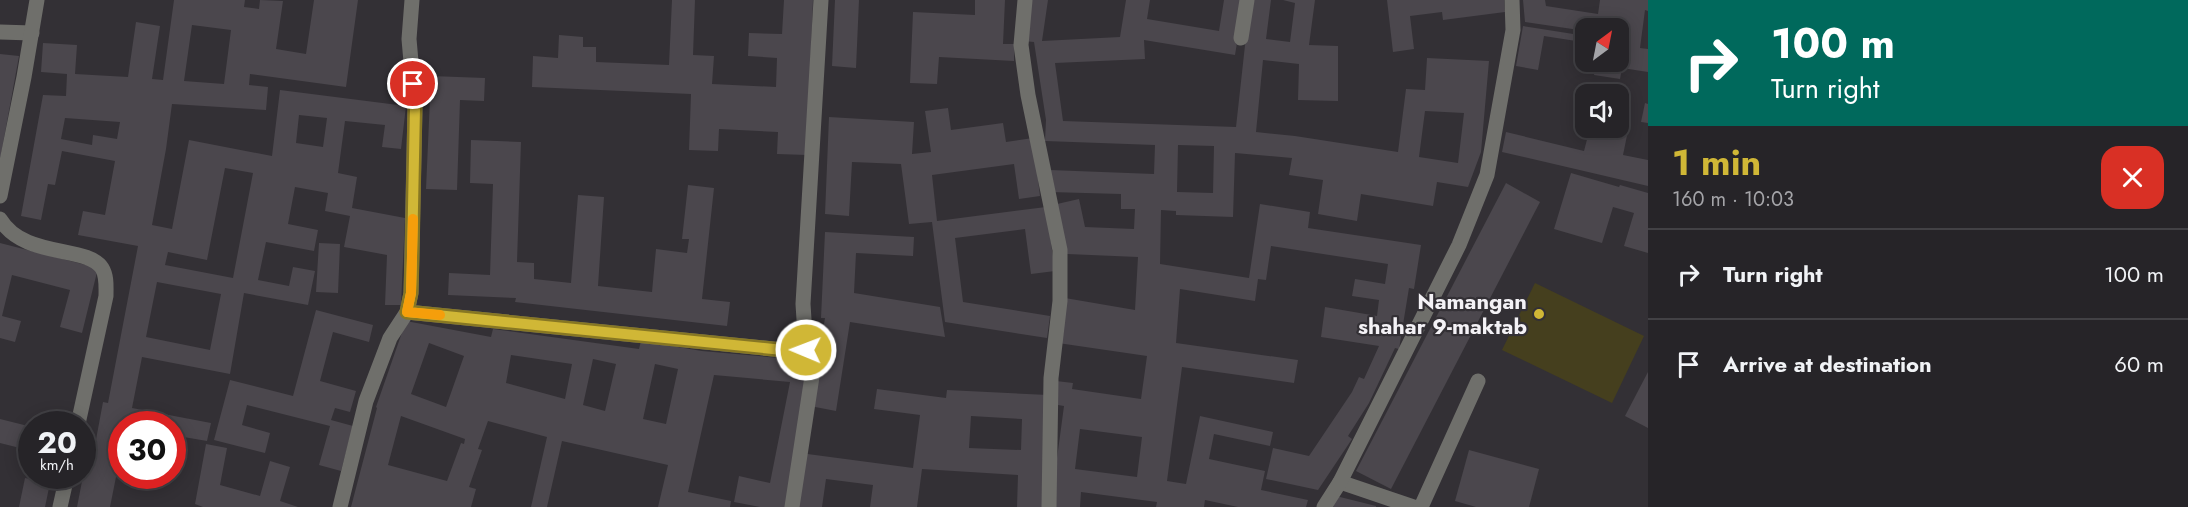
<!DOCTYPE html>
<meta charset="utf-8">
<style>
:root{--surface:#262428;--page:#2e2c30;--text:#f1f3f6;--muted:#a4a4a8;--line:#424145;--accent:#d0b736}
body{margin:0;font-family:Jost,sans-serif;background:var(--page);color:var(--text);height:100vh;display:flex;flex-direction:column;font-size:22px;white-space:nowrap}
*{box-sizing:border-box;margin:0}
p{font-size:20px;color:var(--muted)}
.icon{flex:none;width:33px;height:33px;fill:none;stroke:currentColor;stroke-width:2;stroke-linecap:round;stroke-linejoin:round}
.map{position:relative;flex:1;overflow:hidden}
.panel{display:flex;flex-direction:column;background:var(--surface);width:540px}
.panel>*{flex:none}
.top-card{background:#00695c;color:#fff;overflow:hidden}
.needle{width:39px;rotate:32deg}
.tools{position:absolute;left:1575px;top:18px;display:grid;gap:12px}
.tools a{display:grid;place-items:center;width:54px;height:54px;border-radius:12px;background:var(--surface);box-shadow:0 3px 15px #0003,0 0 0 2px var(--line);font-size:30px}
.speed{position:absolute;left:18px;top:411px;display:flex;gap:12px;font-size:30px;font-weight:700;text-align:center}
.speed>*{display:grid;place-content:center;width:78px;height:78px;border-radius:50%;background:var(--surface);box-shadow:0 3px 15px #0003,0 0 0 2px var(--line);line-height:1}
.speed small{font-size:15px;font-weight:400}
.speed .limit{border:9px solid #d22;background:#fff;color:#111}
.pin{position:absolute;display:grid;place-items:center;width:51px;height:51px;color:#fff;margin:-26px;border:3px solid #fff;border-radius:50%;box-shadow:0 2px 6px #0007}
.me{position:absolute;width:66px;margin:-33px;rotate:271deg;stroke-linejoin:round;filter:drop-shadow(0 0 4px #0008)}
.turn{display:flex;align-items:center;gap:21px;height:126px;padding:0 24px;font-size:27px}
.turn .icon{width:78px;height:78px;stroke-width:2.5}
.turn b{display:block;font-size:42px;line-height:51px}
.round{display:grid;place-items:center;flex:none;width:63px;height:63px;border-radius:18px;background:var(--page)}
.headline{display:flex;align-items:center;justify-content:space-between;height:102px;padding:0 24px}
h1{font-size:36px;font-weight:700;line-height:45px;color:var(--accent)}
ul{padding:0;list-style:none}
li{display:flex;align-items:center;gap:18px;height:90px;padding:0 24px;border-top:2px solid var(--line)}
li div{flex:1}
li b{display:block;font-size:22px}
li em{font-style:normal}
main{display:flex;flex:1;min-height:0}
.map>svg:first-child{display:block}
.green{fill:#453f1e}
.building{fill:#4b474d;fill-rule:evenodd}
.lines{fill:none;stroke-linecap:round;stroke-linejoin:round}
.minor{stroke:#6f6f6b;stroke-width:15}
.route-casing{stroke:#877723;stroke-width:15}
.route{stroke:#d0b736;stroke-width:10}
.slow{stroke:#f59e0b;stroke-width:10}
.poi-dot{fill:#d0b736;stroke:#333035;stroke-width:2}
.labels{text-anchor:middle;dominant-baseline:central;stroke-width:4.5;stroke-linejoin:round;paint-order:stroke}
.poi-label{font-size:22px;font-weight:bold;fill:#f4f2f6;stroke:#333035;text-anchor:end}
</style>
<main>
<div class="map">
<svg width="1648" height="507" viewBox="0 0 1648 507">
<rect width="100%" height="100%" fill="#333035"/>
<polygon class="green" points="1535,283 1644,336 1612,403 1502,350"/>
<g class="building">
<path d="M174,0H245L244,7L259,9L260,0L283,1L276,49L306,54L314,0H358L346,87L250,74L249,85L268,87L266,110L172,104L166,149L152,225L172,229L189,140L272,156L280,90L406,106L401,149L382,147L385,125L345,121L338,173L357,177L352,208L405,218L401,305H385L387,255L344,247L350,216L325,211L328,193L295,187L288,224L318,230L314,251L266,242L258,280L289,286L293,267L315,271L308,305L244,293L230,374L142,357L132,408L211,423L207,441L172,435V424H122V476H157L156,485L116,477L110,507H77L84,471L90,472L103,402L108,403L138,246L78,235L83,211L105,215L115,161L62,151L55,185L48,184L41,220L21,216L43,95L66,96L67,74L41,72L43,43L77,45L75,74L128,77L136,22L160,26L152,79L163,80ZM192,25L231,30L224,84L184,81ZM299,115L327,118L323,147L296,143ZM65,118L120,122L117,139L93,135L92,145L61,139ZM225,168L253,173L233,278L165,265L168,252L207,260ZM157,282L221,294L210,350L146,337Z"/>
<polygon points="672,0 695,0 693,55 714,56 712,84 776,87 777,58 748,56 749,33 782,34 784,0 813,0 807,155 777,154 778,132 719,129 718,151 689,150 691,94 532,87 533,56 558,58 559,35 583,37 583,47 596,47 596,62 669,65"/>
<polygon points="835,0 859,0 856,68 832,66"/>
<polygon points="975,0 1005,0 1003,44 1014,44 1014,61 939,57 937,84 910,83 913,12 975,15"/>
<path d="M1029,0H1048L1042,41L1120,37L1126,0H1150L1147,19L1219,31L1224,0H1244L1235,55L1144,40L1145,59L1055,63L1063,121L1236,127L1250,0H1271L1266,39L1290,42L1295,3L1283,0H1315L1309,45L1338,46V101L1298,100L1299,64L1263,60L1256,132L1295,136L1398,152L1406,89L1425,90L1427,58L1489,61L1481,152L1468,187L1437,182L1433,206L1361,194L1357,221L1318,214L1323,180L1289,175L1292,158L1235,153L1233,217L1176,215V211L1161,210L1160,264L1249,278L1260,204L1310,212L1308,228L1421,245L1414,289L1409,288L1399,349L1395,348L1369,403L1348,436L1352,439L1318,490L1266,479L1273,448L1309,456L1352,392L1359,377L1364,379L1379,346L1321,337L1325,307L1377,316L1379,300L1352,296L1355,279L1385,284L1388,264L1271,246L1266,280L1258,279L1255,301L1180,289L1176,343L1298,360L1294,383L1182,367L1167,481L1186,484L1200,416L1273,432L1270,446L1214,434L1209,459L1265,471L1261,490L1308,500L1306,507H1238L1205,500L1204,507H1156L1157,502L1081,492L1080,507H1053V488L1064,406L1052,404L1056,381L1073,383L1072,389L1141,399L1147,356L1058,343L1065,298L1135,310L1138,257L1067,254L1057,204L1079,199L1085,227L1134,229L1135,209H1121V194L1050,192V170L1154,174L1155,145L1045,141L1046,120L1034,42L1023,41ZM1425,111L1464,113L1458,163L1419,157ZM1178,145L1214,146L1213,193L1177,192ZM1080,429L1142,437L1137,477L1075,469Z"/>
<polygon points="1387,0 1504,0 1505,12 1443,20 1442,12 1410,16 1414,49 1393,52"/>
<polygon points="1523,0 1545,0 1546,6 1598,14 1600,0 1648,0 1648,11 1645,10 1640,48 1648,49 1648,72 1622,68 1620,79 1594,75 1596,65 1573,61 1576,41 1544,36 1538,70 1516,66 1523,26 1586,36 1586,62 1618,62 1618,28 1586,28 1586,31 1525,22"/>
<polygon points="0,54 19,56 0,160"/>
<polygon points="431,76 485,78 484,101 460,100 457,190 426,189"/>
<polygon points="1645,103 1648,104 1648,123 1641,122"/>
<polygon points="948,108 951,130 1003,123 1006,142 1033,138 1040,196 1019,199 1014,164 932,175 937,221 1046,207 1055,271 1031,274 1025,229 955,238 963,302 1050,316 1047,338 945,322 932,222 909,224 901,164 852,162 849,216 825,214 829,117 914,122 912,154 931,152 925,111"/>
<polygon points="1618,113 1631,116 1623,155 1648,160 1648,186 1502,152 1506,132 1584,151 1590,128 1618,128"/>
<polygon points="471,140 521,142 517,262 534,263 534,279 571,283 578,195 604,197 598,286 652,292 656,249 687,253 689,239 682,239 688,185 714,188 702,299 730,302 727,326 515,302 516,298 448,295 449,273 490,275 493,184 470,183"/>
<polygon points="1571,173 1619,187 1620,185 1648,193 1648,253 1624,246 1634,213 1613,207 1602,243 1554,229"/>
<polygon points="1506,183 1540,202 1391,489 1356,471"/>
<polygon points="825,232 914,237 913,256 856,253 854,293 940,307 945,337 850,322 836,411 810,406 825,318 821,318"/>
<polygon points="0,243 98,268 82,333 60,327 70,290 12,275 2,316 21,321 15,342 0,338"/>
<polygon points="319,243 340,244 338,293 316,292"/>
<polygon points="316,310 373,325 369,342 333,332 320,381 356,391 350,412 335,408 331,420 353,426 341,471 319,465 330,426 247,405 242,425 270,433 265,453 214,440 230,380 293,396"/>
<path d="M406,321L491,337L493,329L639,349L641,341L702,351L813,361L790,507H760L734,502L739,476L770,483L790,382L714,375L688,492L731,501L730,507H658L668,465L562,441L547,507H531L547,437L488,421L478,449L482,450L469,487L476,489L471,507H351L377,408L376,407ZM429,343L464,356L446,407L411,394ZM511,355L572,364L565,399L506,383ZM593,359L616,364L605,411L583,405ZM655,364L678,369L666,424L643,419ZM401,416L465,439L464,444L461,443L447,481L388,465Z"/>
<polygon points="1648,372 1648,428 1625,416"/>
<path d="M877,389L946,398L947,390L1048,395L1043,507H1017L1018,475L922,469L917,507H870L873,485L826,479L822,507H793L800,453L913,468L920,415L874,409ZM971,416L1022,419L1021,450L969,448Z"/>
<polygon points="0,419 32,427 32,451 0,443"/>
<polygon points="206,444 227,448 220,485 260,496 270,461 290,467 280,501 298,507 203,507 195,504"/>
<polygon points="1469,450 1539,469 1529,507 1476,507 1455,501"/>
<polygon points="25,478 50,483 45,507 19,507"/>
<polygon points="1336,496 1376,506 1376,507 1333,507"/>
</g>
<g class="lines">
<g class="minor">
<polyline points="1025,0 1021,45 1028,95 1060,250 1060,301 1051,378 1049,507"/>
<polyline points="0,32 32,33"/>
<polyline points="1241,38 1247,0"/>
<polyline points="0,196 24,77 37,0"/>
<path d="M0,219C24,259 87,245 102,268C107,276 106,287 106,296L78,424"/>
<polyline points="407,312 783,350 806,350 803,304 821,0"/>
<polyline points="1340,482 1414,507"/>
<polyline points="60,507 67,476"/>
<polyline points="340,507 366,401 390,338 407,312 411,293 415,107 409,39 412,0"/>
<polyline points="792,507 815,357 806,350"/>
<polyline points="1324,507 1340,482 1459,245 1487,175 1513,30 1512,0"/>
<polyline points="1421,507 1478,381"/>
</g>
</g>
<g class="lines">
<g class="route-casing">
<polyline id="route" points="413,84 415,107 412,258 411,293 407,312 783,350 806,350"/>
</g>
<use href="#route" class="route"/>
<polyline class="slow" points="413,219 411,293 407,312 440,315"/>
</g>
<circle class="poi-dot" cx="1539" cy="314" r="6"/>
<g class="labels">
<g class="poi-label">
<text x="1527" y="301">Namangan<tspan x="1527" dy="25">shahar 9-maktab</tspan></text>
</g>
</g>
</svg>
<div class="tools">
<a><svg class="needle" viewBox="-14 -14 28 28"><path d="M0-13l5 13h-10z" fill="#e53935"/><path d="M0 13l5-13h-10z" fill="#a4a4a8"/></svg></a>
<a><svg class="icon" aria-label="sound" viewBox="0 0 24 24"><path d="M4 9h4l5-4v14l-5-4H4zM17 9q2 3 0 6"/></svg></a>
</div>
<div class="speed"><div>20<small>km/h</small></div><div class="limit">30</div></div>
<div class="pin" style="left:413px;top:84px;background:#d93025"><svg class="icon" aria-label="arrive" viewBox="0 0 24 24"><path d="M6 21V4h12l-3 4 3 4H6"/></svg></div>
<svg class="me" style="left:806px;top:350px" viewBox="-20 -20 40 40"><circle r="17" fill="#d0b736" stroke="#fff" stroke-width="3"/><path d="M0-11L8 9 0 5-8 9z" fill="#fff"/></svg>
</div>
<section class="panel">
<div class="top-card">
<div class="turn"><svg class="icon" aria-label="right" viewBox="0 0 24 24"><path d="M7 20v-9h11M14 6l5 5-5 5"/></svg><div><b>100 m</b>Turn right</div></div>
</div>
<div class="headline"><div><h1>1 min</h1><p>160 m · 10:03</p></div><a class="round" style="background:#d93025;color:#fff"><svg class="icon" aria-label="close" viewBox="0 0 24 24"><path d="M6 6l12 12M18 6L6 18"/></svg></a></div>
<ul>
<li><svg class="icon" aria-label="right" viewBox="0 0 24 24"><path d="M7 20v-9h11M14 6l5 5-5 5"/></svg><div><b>Turn right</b></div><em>100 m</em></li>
<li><svg class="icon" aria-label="arrive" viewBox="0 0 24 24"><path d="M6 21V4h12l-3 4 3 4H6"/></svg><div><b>Arrive at destination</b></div><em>60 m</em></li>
</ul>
</section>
</main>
